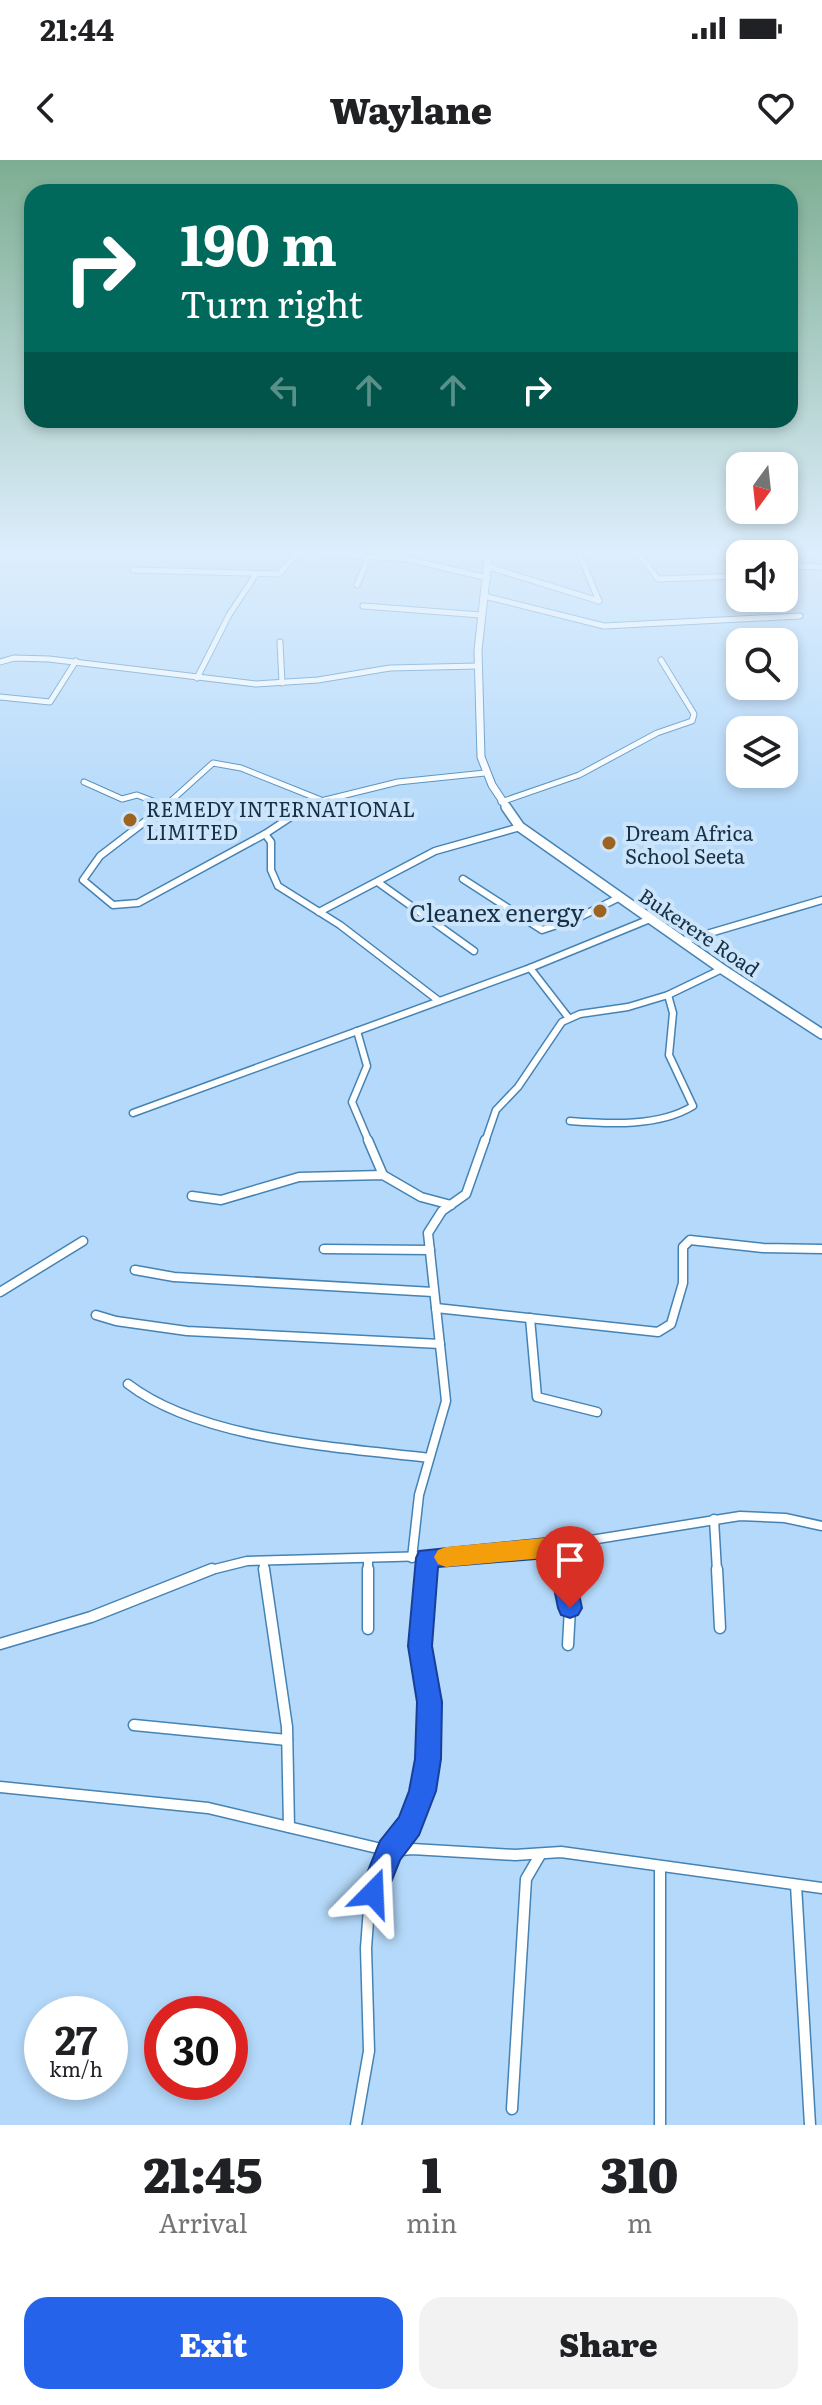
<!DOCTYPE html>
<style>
:root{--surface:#fff;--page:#f2f2f2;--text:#202124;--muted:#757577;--accent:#2563eb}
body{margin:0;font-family:Literata,serif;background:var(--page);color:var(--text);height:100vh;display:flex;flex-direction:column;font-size:30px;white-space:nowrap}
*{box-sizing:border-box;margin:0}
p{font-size:26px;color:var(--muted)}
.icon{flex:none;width:44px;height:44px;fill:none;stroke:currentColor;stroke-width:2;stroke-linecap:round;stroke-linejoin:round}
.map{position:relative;height:1965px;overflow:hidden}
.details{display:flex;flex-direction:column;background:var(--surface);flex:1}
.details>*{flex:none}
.top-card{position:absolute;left:24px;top:24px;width:774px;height:244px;border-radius:24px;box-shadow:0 4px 12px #0003;background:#00695c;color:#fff;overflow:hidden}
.needle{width:52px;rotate:195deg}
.controls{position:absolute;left:726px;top:292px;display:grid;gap:16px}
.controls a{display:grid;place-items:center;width:72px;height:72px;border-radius:16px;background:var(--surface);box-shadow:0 4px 12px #0003;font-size:40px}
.speed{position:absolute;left:24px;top:1836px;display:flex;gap:16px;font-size:40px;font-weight:700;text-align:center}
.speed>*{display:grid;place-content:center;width:104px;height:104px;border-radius:50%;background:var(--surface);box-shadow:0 4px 12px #0003;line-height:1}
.speed small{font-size:20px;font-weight:400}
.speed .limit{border:12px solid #d22;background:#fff;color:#111}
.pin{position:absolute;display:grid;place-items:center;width:68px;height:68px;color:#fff;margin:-82px -34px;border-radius:50% 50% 50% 0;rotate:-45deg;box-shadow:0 0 8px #0007}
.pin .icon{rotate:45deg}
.me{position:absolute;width:88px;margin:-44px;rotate:21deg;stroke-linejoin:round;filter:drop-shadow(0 0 6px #0008)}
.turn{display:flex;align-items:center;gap:28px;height:168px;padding:0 24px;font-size:36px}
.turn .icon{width:104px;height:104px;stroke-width:2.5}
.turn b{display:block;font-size:56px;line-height:68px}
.lanes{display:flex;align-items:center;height:76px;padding:0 24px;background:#0003;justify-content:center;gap:40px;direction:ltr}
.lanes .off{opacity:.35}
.eta{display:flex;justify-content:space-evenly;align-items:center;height:136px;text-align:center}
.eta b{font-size:48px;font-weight:800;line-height:56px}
.action{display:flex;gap:16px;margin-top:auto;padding:16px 24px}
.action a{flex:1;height:92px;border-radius:24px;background:var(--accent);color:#fff;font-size:32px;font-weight:800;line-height:92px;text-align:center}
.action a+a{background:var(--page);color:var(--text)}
.status{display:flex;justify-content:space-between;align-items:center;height:56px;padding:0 40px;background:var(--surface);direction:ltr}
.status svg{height:22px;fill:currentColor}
header{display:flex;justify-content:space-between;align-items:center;height:104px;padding:0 24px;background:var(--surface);font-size:36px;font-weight:800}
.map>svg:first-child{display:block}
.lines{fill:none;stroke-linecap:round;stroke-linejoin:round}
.street-far3-casing{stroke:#4583b4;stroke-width:7}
.street-far2-casing{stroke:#4583b4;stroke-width:9}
.street-far1-casing{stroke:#4583b4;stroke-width:11}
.street-casing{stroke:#4583b4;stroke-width:13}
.secondary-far1-casing{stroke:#4583b4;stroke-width:9}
.secondary-casing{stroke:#4583b4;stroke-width:12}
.street-far3{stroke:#fff;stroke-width:5}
.street-far2{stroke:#fff;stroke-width:6}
.street-far1{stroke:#fff;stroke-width:8}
.street{stroke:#fff;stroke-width:10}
.secondary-far1{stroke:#fff;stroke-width:7}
.secondary{stroke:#fff;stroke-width:9}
.route{fill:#2563eb;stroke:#184099;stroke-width:2}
.slow{fill:#f59e0b}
.poi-dot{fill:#9d6321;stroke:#cce5fb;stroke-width:3}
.labels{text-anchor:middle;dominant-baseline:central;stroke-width:8;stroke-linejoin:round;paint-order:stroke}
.far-poi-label{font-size:20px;fill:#163045;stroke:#cce5fb;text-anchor:start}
.far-street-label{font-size:20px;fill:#163045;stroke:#cce5fb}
.poi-label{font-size:24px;fill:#163045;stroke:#cce5fb;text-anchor:end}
</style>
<div class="status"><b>21:44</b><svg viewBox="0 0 49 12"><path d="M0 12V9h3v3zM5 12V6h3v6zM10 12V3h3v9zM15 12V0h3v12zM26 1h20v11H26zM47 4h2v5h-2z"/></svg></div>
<header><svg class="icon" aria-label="back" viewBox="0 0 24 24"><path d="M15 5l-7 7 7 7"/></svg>Waylane<svg class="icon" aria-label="heart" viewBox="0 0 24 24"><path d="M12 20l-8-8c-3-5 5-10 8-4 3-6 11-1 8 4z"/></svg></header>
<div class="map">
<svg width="822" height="1965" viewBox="0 0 822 1965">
<rect width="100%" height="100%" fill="#b4d9fa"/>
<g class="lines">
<g class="street-far3-casing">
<g id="street-far3">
<polyline points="299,391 407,399 488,418"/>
<polyline points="578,391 599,441"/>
<polyline points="637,391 658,419 740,416"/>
<polyline points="709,391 740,406"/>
<polyline points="784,406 822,407"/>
<polyline points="489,407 599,441"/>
<polyline points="133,410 279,414 299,392"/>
<polyline points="357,425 370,393"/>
<polyline points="484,436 604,466 800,456"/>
<polyline points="363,446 481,455"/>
<polyline points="280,482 282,523"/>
<polyline points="0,502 14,498 49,499 256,524 318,520 390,508 478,506"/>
<polyline points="197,518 229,455 256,414"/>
<polyline points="0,537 50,542 76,501"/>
<polyline points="84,622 122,639 137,635 166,646"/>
<polyline points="501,642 579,615 657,573 692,561 694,554 661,500"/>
<polyline points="162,649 213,603 241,608 321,640"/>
<polyline points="303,649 313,643 398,622 485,613"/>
</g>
</g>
<g class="street-far2-casing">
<g id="street-far2">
<polyline points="164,647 100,696 83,720 113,745 138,743 265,674 306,647"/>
<polyline points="265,674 271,682 271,710 278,726 340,765 439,841"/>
<polyline points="463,719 542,770 578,758 620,737"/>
<polyline points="379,723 474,791"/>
<polyline points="319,752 435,691 520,667"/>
<polyline points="683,781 822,740"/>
<polyline points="530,808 568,857"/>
<polyline points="357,871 367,906 352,942 369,982"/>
<polyline points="133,953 530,808 650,759"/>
<path d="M570,961C609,964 659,967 693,946L669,895L673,853L668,835"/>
<polyline points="485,982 496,950 518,927 562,862 580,854 628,847 668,835 722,809"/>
</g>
</g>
<g class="street-far1-casing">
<g id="street-far1">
<polyline points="368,980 383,1015"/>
<polyline points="192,1036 221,1040 299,1017 383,1015 421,1037 451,1045"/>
<polyline points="324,1089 430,1090"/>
<polyline points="135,1110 174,1117 433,1132"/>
<polyline points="0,1132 83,1081"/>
<polyline points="436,1148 658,1172 671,1164 683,1123 683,1087 690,1080 763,1088 822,1089"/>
<polyline points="96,1155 116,1161 187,1171 440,1184"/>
<polyline points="530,1158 537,1237 597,1252"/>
<path d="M128,1224C201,1280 338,1287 429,1298"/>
<polyline points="714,1359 717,1411"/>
<polyline points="557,1387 562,1411"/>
<polyline points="412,1398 419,1335 446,1241 428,1073 442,1051 466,1034 485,980"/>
<polyline points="368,1399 368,1411"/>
<polyline points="263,1401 265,1411"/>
<polyline points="207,1411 247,1401 504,1394 740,1356 785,1358 822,1366"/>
<polyline points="426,1411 427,1398"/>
</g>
</g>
<g class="street-casing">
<g id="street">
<polyline points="264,1409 287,1567 289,1667"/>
<polyline points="368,1409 368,1469"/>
<polyline points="562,1409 570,1448 568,1485"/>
<polyline points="717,1409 720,1468"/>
<polyline points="0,1484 91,1457 212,1409"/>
<polyline points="134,1565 287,1580"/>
<polyline points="0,1627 208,1648 390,1691 412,1689 515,1695 561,1692 822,1728"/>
<polyline points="660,1708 660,1965"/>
<polyline points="796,1725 810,1965"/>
<polyline points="512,1949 526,1719 540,1695"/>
<polyline points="356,1965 369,1891 366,1788 369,1748 390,1691 410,1666 423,1631 428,1599 429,1542 420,1486 426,1409"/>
</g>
</g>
<g class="secondary-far1-casing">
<polyline id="secondary-far1" points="489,391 478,490 481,597 492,625 508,649"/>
</g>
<g class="secondary-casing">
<polyline id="secondary" points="506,647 520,667 722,809 822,874"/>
</g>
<use href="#street-far3" class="street-far3"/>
<use href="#street-far2" class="street-far2"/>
<use href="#street-far1" class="street-far1"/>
<use href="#street" class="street"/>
<use href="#secondary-far1" class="secondary-far1"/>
<use href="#secondary" class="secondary"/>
</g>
<linearGradient id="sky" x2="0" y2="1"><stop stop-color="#7dae92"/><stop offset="0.59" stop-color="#ddeefd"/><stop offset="1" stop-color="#ddeefd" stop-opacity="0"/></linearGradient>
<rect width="822" height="666" fill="url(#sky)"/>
<polygon class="route" points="557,1377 566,1380 569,1387 582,1448 578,1455 570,1458 561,1455 558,1448 548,1398 438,1407 432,1486 442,1542 441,1599 436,1631 419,1675 400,1700 383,1742 373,1746 363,1742 359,1733 380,1681 399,1657 409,1631 415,1599 417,1542 408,1486 416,1398 419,1391"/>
<polygon class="slow" points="554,1377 562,1380 565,1387 562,1394 554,1397 446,1407 438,1404 434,1397 438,1390 446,1387"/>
<g class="poi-dot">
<circle cx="130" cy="660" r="8"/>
<circle cx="609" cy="683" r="8"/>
<circle cx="600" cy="751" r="8"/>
</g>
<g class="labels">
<g class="far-poi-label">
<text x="146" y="648">REMEDY INTERNATIONAL<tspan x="146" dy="23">LIMITED</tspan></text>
<text x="625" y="672">Dream Africa<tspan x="625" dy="23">School Seeta</tspan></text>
</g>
<g class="far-street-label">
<text transform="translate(700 771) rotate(34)">Bukerere Road</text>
</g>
<g class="poi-label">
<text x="584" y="751">Cleanex energy</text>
</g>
</g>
</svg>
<div class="controls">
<a><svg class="needle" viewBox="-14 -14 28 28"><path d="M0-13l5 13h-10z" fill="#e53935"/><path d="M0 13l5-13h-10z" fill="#757577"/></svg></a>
<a><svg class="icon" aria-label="sound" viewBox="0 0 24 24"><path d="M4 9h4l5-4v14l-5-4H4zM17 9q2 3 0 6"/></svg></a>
<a><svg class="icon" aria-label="search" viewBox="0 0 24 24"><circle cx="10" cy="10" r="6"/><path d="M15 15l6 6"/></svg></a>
<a><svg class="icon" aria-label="layers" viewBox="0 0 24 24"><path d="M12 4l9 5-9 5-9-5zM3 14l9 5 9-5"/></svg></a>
</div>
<div class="speed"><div>27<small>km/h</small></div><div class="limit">30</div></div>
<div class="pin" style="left:570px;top:1448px;background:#d93025"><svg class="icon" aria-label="arrive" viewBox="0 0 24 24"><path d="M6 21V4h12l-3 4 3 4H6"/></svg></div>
<svg class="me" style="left:373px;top:1733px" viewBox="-20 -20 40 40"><path d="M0-17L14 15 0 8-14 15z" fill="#2563eb" stroke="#fff" stroke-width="4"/></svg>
<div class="top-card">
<div class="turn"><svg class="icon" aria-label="right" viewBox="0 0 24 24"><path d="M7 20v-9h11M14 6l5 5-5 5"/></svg><div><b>190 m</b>Turn right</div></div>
<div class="lanes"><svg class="icon off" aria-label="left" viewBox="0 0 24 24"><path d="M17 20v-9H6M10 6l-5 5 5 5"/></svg><svg class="icon off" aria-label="ahead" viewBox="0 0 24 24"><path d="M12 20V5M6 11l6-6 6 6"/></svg><svg class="icon off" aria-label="ahead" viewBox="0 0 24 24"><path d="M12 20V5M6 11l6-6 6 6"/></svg><svg class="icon" aria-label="right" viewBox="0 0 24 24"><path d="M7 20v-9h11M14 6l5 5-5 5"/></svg></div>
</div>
</div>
<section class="details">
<div class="eta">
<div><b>21:45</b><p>Arrival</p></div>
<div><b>1</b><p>min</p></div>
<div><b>310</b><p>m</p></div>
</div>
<div class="action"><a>Exit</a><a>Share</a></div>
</section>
